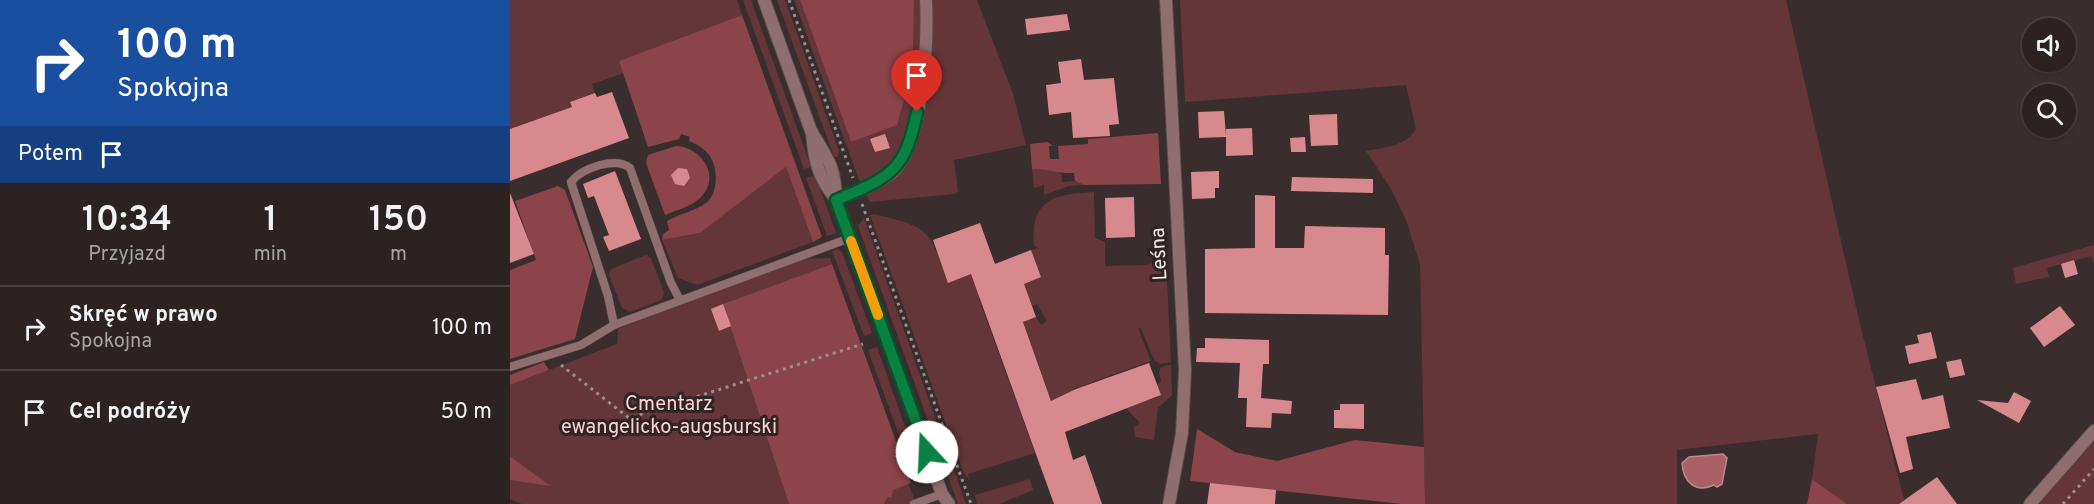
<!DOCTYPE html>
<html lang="pl">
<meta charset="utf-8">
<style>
:root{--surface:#2c2222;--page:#382f2f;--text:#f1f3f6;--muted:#a6a4a5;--line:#483f40}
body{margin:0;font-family:Overpass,sans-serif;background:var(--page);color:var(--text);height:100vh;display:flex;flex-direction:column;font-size:22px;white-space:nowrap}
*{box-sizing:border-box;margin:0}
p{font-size:20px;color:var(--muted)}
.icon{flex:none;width:33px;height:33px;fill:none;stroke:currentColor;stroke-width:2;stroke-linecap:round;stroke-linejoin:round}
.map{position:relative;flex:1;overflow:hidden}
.sheet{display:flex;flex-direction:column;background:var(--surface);width:510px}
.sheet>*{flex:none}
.banner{background:#1a4fa0;color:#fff;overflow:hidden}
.buttons{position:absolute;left:1512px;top:18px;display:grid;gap:12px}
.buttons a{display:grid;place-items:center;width:54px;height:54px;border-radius:50%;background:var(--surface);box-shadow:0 2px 4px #0004,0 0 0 2px var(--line);font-size:30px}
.pin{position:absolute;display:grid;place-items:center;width:51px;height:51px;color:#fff;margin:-62px -26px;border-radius:50% 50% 50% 0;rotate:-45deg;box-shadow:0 0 6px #0007}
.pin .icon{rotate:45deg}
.me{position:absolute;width:66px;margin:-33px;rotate:340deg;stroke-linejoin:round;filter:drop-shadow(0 0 4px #0008)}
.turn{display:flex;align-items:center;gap:21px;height:126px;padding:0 18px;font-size:27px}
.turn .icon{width:78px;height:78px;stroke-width:2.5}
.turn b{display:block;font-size:42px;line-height:51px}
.then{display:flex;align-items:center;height:57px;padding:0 18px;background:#0003;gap:12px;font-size:22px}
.eta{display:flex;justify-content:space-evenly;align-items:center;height:102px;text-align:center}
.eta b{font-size:36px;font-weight:600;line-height:42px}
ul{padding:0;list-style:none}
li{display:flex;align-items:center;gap:18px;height:84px;padding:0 18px;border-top:2px solid var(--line)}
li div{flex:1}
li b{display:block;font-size:22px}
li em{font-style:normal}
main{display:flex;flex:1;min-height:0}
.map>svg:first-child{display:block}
.green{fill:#653639}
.forest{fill:#8b4449}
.water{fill:#aa6064;stroke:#bf898c;stroke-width:1.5}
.building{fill:#d8898d}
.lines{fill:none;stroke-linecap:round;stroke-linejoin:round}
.service-casing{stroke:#574b4b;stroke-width:9}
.minor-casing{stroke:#574b4b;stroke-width:14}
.tertiary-casing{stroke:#574b4b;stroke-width:14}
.path{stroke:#9a8f8f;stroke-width:3;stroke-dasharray:3 4.5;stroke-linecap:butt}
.service{stroke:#906d6e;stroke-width:8}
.minor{stroke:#906d6e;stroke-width:12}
.tertiary{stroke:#906d6e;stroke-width:12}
.route-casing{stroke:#07532c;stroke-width:15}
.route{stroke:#0b8043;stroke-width:10}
.slow{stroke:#f59e0b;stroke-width:10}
.labels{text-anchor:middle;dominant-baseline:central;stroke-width:6;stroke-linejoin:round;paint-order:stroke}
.street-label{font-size:20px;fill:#f1e8e8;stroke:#302323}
.park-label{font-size:20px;fill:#fed1d2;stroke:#302323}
</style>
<main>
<section class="sheet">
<div class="banner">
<div class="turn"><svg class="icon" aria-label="right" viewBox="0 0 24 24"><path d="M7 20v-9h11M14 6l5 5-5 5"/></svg><div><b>100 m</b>Spokojna</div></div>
<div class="then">Potem<svg class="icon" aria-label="arrive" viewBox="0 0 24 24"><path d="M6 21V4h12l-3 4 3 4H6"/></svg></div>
</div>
<div class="eta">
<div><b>10:34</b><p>Przyjazd</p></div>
<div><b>1</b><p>min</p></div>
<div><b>150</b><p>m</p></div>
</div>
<ul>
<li><svg class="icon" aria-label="right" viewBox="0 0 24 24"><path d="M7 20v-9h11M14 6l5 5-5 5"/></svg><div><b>Skręć w prawo</b><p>Spokojna</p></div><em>100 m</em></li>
<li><svg class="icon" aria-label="arrive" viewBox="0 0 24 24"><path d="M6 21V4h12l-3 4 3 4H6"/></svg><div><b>Cel podróży</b></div><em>50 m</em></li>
</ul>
</section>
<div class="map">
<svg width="1584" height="504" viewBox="0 0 1584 504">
<rect width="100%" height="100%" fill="#3a2d2d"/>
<g class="green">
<polygon points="0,0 227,0 232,15 110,61 114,73 82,84 85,93 60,102 62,107 0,129"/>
<polygon points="233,0 241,0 301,167 294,169"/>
<polygon points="267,0 275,0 329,151 328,157 324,157"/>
<polygon points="284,0 290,0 341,142 403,67 404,0 467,0 503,94 516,145 444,160 448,191 445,194 360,202 349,180"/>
<path d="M670,0H1276L1349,320L1395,504H1337L1302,479L1308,434L1167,450V504H915L910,264L896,220L881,189L856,151C875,147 895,147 906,129L896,85L675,102Z"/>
<polygon points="276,167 303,242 187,285 168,278 152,240 190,233"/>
<polygon points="540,168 551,174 552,182 565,181 574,185 559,186 534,195 534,185 524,188 522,169"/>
<polygon points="302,176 306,178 326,233 317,236 296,178"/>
<path d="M584,192L585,238L595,242V266L634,265L656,260L661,362L650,364L644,360L631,328H628L641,361L563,389L565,397L543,406L513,322L526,317L531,325L537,321L527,304L517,308L502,288L531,277L521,250L528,248L524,245C520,200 544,194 584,192Z"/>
<path d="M364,214C421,228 418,228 438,282L477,268L486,292L469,299L525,453L458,474L460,481L453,471L360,215Z"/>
<polygon points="354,218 456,504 448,504 348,226"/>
<polygon points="1584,245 1584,263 1581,256 1537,268 1539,277 1506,284 1503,268"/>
<polygon points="327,249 332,252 362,333 354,336 322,251"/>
<polygon points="136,255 141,258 154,293 151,300 120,312 112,308 99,275 101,269"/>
<polygon points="320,258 322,264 214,304 279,504 12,504 0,499 0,480 40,485 0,456 0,385 107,344 108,329 289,259"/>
<polygon points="367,347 404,452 403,458 398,460 358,350"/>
<polygon points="661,365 662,395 648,408 644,440 625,437 624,427 630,423 616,408 651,396 647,385 651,381 649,373 651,367"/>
<polygon points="1584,442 1584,504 1529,504"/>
<polygon points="394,471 406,504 374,504"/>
<polygon points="520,479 523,490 489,504 467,504 465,495"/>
</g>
<g class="forest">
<polygon points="290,0 404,0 403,67 387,125 341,142"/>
<path d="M232,15L312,237L303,242L276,167L190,233L152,240L153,234L159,230L157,221C169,214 185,211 196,203C208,194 208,170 201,158C197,150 187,144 179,141L180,137L171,134L169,139L138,147L109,61Z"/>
<path d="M648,133L651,184L574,185L565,181L564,173C548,174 537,168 522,169L520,144L537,142L543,146H539L540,159H549L548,146L578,144V139Z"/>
<path d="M166,146C192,147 213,178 189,199C180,207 166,210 155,215L136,163L138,155Z"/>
<polygon points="48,186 55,190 83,267 65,339 0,359 0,270 26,260 5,201"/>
<polygon points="322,264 401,483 383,490 381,498 378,497 374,504 279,504 213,304"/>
<polygon points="34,362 39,370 0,385 0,375"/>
<polygon points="687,429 725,452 767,461 845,440 914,447 915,504 892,504 680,481"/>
<polygon points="0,456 41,486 0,480"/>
<polygon points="1302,479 1337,504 1297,504"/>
</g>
<path class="water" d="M1213,454L1217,458L1212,484L1207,487L1204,485C1185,494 1173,481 1172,463L1179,457Z"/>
<g class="building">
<polygon points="557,14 560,30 517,35 515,19"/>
<polygon points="571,59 574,80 604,78 609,124 599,125 600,136 563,138 561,112 539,115 536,85 551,83 548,62"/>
<polygon points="102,92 119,138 0,181 0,129 62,107 60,102 85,93 87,97"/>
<polygon points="714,111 716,135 716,129 742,128 743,155 716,156 716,137 689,138 688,112"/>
<polygon points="827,114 828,145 801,146 799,115"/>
<polygon points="375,134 380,148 365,152 360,139"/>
<polygon points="795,137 796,152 781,152 780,138"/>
<polygon points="168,168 177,169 180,178 174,186 165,184 161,175"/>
<polygon points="105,171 131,239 99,251 93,237 99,235 84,196 78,198 73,184"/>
<polygon points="709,171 709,188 705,188 705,198 682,199 681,172"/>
<polygon points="782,177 863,179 863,193 781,191"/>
<polygon points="0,193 24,254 0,263"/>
<polygon points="745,195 765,196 765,248 794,248 795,226 875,228 875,255 879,255 878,315 695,313 695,249 745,248"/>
<polygon points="624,197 625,237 596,238 595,198"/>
<polygon points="470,223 485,264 521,250 531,277 514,284 526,317 513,322 541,401 566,389 639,363 651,395 555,432 563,460 575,455 592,504 544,504 461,274 438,283 423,240"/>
<polygon points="1564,260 1568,274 1555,278 1551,264"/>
<polygon points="213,304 221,326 209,331 201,309"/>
<polygon points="1550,306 1565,325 1534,347 1520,328"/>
<polygon points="1421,332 1427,358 1399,364 1395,346 1409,343 1407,335"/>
<polygon points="695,338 759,340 759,364 753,364 751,398 782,401 781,414 762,413 761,428 736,427 737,398 728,398 730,363 686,362 687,348 695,348"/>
<polygon points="1451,359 1455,375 1440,378 1436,362"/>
<polygon points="1406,379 1412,400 1433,395 1440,428 1396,437 1403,469 1390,473 1366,387"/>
<polygon points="1504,392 1521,401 1509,423 1467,400 1498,403"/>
<polygon points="830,404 854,404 854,429 824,428 824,410 830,410"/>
<polygon points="1427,477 1447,504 1389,504"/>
<polygon points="700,483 766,490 765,504 697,504"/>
</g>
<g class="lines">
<g class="service-casing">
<g id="service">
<path d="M104,325L98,296L61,182C72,168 106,156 120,168L161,283L170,300"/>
<polyline points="0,367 71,345 104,325 340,238"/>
<polyline points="404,504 432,494"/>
</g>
</g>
<g class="minor-casing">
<g id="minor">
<polyline points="656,0 675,370 672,433 659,504"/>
<path d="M326,199C342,193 373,182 384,171C413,142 418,40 416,0"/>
<polyline points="1520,504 1584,431"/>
</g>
</g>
<g class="tertiary-casing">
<g id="tertiary">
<path d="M254,0L301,131C317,158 325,165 326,199L432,494L439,504"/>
<path d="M302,132C304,159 308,178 326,199"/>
</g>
</g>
<g class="path">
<polyline points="279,0 343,178"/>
<polyline points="352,204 461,504"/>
<polyline points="51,365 119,418 353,344"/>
<polyline points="1553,504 1584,469"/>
</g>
<use href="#service" class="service"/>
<use href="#minor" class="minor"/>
<use href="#tertiary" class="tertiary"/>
</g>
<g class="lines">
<g class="route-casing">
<path id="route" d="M407,112C395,172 380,177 326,200L417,452"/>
</g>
<use href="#route" class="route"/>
<polyline class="slow" points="341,241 368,315"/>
</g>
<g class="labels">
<g class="street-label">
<text transform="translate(650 254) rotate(-93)">Leśna</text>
</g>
<g class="park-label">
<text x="159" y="405">Cmentarz<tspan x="159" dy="23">ewangelicko-augsburski</tspan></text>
</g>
</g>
</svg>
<div class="buttons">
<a><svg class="icon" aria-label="sound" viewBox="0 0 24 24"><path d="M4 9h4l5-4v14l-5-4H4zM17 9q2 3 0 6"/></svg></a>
<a><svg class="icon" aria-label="search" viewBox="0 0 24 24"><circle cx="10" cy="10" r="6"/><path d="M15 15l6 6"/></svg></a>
</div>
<div class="pin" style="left:407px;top:112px;background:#d93025"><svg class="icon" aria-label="arrive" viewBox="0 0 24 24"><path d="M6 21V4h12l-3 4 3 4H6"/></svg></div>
<svg class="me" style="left:417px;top:452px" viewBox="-20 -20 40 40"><circle r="19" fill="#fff"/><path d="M0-13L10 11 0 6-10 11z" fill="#0b8043"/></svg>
</div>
</main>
